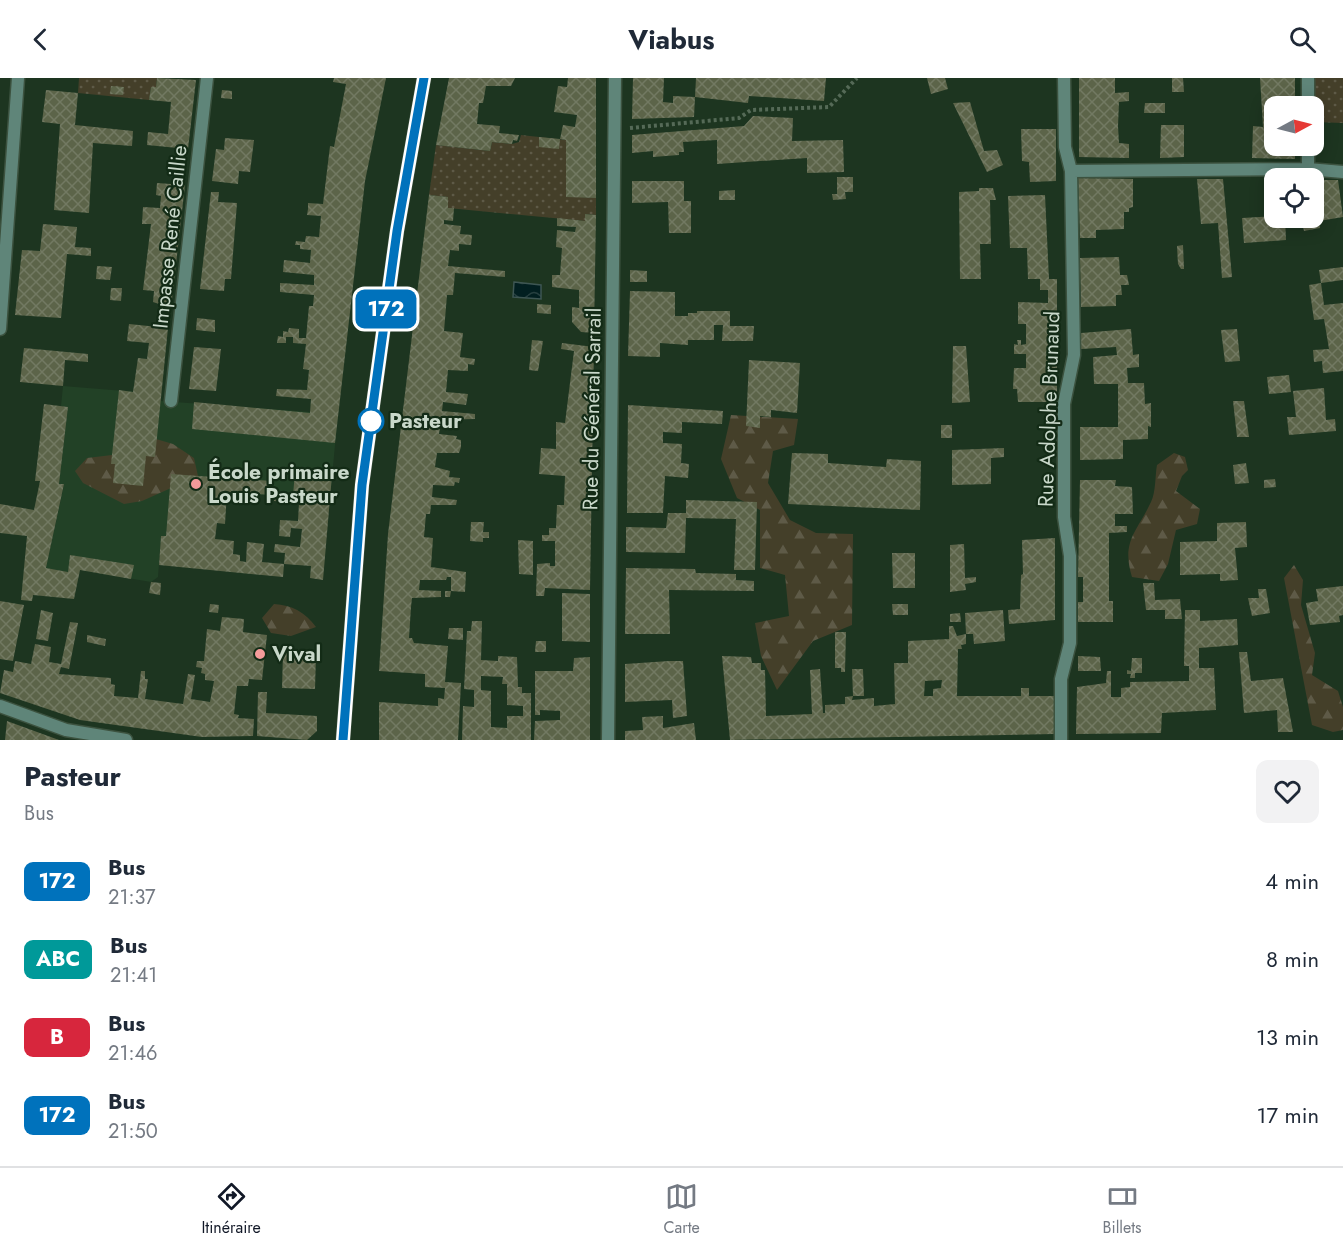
<!DOCTYPE html>
<html lang="fr">
<meta charset="utf-8">
<style>
:root{--surface:#fff;--page:#f2f2f3;--text:#1f2937;--muted:#747a83;--line:#e0e1e3;--accent:#111827}
body{margin:0;font-family:Jost,sans-serif;background:var(--page);color:var(--text);height:100vh;display:flex;flex-direction:column;font-size:22px;white-space:nowrap}
*{box-sizing:border-box;margin:0}
p{font-size:20px;color:var(--muted)}
.icon{flex:none;width:33px;height:33px;fill:none;stroke:currentColor;stroke-width:2;stroke-linecap:round;stroke-linejoin:round}
.map{position:relative;height:662px;overflow:hidden}
.sheet{display:flex;flex-direction:column;background:var(--surface);flex:1}
.sheet>*{flex:none}
.badge{padding:0 12px;border-radius:9px;font-size:21px;line-height:39px}
.needle{width:39px;rotate:83deg}
.buttons{position:absolute;left:1264px;top:18px;display:grid;gap:12px}
.buttons a{display:grid;place-items:center;width:60px;height:60px;border-radius:12px;background:var(--surface);box-shadow:0 3px 15px #0003;font-size:30px}
.map>.badge{position:absolute;translate:-50% -50%;box-shadow:0 0 0 3px #fff}
.round{display:grid;place-items:center;flex:none;width:63px;height:63px;border-radius:12px;background:var(--page)}
.summary{display:flex;align-items:center;justify-content:space-between;height:102px;padding:0 24px}
h1{font-size:28px;font-weight:700;line-height:45px}
ul{padding:0;list-style:none}
li{display:flex;align-items:center;gap:18px;height:78px;padding:0 24px}
li div{flex:1}
li b{display:block;font-size:22px}
li em{font-style:normal}
li .badge{min-width:66px;font-weight:700;text-align:center}
header{display:flex;justify-content:space-between;align-items:center;height:78px;padding:0 24px;background:var(--surface);font-size:27px;font-weight:700}
.menu{display:flex;justify-content:space-around;align-items:center;height:84px;border-top:2px solid var(--line);background:var(--surface);font-size:16px;color:var(--muted)}
.menu a{display:grid;justify-items:center;gap:3px}
.menu .active{color:var(--accent)}
.map>svg:first-child{display:block}
.built{fill:#224126}
.grass{fill:url(#grass-dots)}
.forest{fill:url(#forest-firs)}
.water{fill:url(#water-waves);stroke:#3e5653;stroke-width:1.5}
.building{fill:url(#building-cross-hatch);fill-rule:evenodd}
.lines{fill:none;stroke-linecap:round;stroke-linejoin:round}
.minor-casing{stroke:#3c523f;stroke-width:15}
.tertiary-casing{stroke:#3c523f;stroke-width:15}
.secondary-casing{stroke:#3c523f;stroke-width:15}
.path{stroke:#556a57;stroke-width:4;stroke-dasharray:3 3;stroke-linecap:butt}
.minor{stroke:#5f8579;stroke-width:12}
.tertiary{stroke:#5f8579;stroke-width:12}
.secondary{stroke:#78b6a2;stroke-width:12}
.line-casing{stroke:#fff;stroke-width:14}
.line{stroke:#0072bc;stroke-width:9}
.stop-dot{fill:#fff;stroke:#0072bc;stroke-width:3}
.poi-dot{fill:#f59b9a;stroke:#132b16;stroke-width:2}
.labels{text-anchor:middle;stroke-width:4.5;stroke-linejoin:round;paint-order:stroke}
.street-label{font-size:21px;fill:#c9d8ca;stroke:#132b16}
.stop-label{font-size:21px;font-weight:bold;fill:#c9d8ca;stroke:#132b16;text-anchor:start}
.poi-label{font-size:21px;font-weight:bold;fill:#c9d8ca;stroke:#132b16;text-anchor:start}
</style>
<header><svg class="icon" aria-label="back" viewBox="0 0 24 24"><path d="M15 5l-7 7 7 7"/></svg>Viabus<svg class="icon" aria-label="search" viewBox="0 0 24 24"><circle cx="10" cy="10" r="6"/><path d="M15 15l6 6"/></svg></header>
<div class="map">
<svg width="1343" height="662" viewBox="0 0 1343 662">
<defs>
<pattern id="grass-dots" width="8" height="8" patternUnits="userSpaceOnUse" patternTransform="scale(1.5)"><rect width="8" height="8" fill="#443f29"/><path d="M2 2h.1M6 6h.1" fill="none" stroke="#5e5a47" stroke-width="1.8" stroke-linecap="round"/></pattern>
<pattern id="forest-firs" width="22" height="20" patternUnits="userSpaceOnUse" patternTransform="scale(1.5)"><rect width="22" height="20" fill="#443f29"/><path d="M5 1l3.5 6h-7zM16 11l3.5 6h-7z" fill="#5e5a47"/></pattern>
<pattern id="water-waves" width="16" height="10" patternUnits="userSpaceOnUse" patternTransform="scale(1.5)"><rect width="16" height="10" fill="#021f20"/><path d="M0 5q4-4 8 0t8 0" fill="none" stroke="#263f3f"/></pattern>
<pattern id="building-cross-hatch" width="8" height="8" patternUnits="userSpaceOnUse" patternTransform="scale(1.5)"><rect width="8" height="8" fill="#5c6449"/><path d="M0 0l8 8M0 8l8-8" fill="none" stroke="#727962"/></pattern>
</defs>
<rect width="100%" height="100%" fill="#1d3520"/>
<path class="built" d="M63,308L161,316V323L310,334L339,323L330,422L171,410L166,458H161L158,499L151,504L69,490L68,494L46,490L64,407L59,406L68,329L61,328Z"/>
<path class="grass" d="M79,0H157L156,9H151L149,22L78,15Z
M1308,0H1343V45L1314,44V28H1308Z
M521,57L566,62V118L596,120V137L585,136V143L448,130V119L429,117L436,67L490,73L492,64L512,66L519,64Z"/>
<path class="forest" d="M731,337L798,341L794,367L773,373L768,405L790,442L816,455L853,456L852,547L813,563L777,612L761,578L755,545L789,538L785,497L760,490V432L737,420L721,381Z
M156,361L173,366L194,380L198,398L142,423L124,426L83,405L75,393L87,380L112,377Z
M1174,375L1185,379L1188,392L1182,398L1176,413L1200,431L1197,446L1176,452L1168,486L1159,503L1132,499C1121,463 1137,454 1151,424C1156,414 1155,398 1157,387Z
M1294,487L1303,502L1301,527L1315,575L1312,597L1338,613L1343,629V652L1333,654L1312,647L1284,500Z
M274,526C292,527 305,534 316,549L291,558L271,555L262,540Z"/>
<path class="water" d="M514,204L541,207V221L513,219Z"/>
<path class="building" d="M157,0L196,2L188,71L147,67L148,54L168,56L171,24L149,22L151,9H156Z
M334,0H386L365,103L335,365L192,351L194,324L310,335L311,321L276,318L277,311L307,312L309,292L303,291L306,266L293,265V259H286V265H277L278,258L283,259V253L288,254L289,250L299,251V260H306L309,228H313L314,217L280,214V205L314,207V197L283,194L284,182L310,185L311,172L300,171V167H295L296,163L305,164L306,158L319,159L321,138L307,137L308,131V125L323,126L330,68L334,69L346,6L333,4Z
M449,0H515L511,8H486L483,25H479L477,46L500,48L499,55L519,57L517,63L513,62L512,66L492,64L490,73L436,67Z
M568,0H596V120L566,119V62L560,61L563,47L575,49L577,37L554,34L558,8L567,9Z
M633,0H664L663,24L673,25V18L695,19L694,39L632,41Z
M696,0H826L824,23L749,18L748,25L695,19Z
M927,0H945L948,11L931,16Z
M1079,0H1115V15L1129,14V23L1119,24L1118,48L1119,65L1129,66V80L1079,79Z
M1172,0H1183L1184,14H1172Z
M1260,0H1295V28H1275V68H1295V81L1252,80L1253,48L1263,49Z
M111,8L124,9L123,17L110,16Z
M46,12L78,15L75,47L133,53L132,68L93,65L89,135L54,132L60,46L42,44Z
M222,12L232,13V21L221,20Z
M970,24L984,73L997,72L1003,87L987,94L953,25Z
M1145,25H1165V35H1144Z
M753,38L793,40L792,63L843,62L844,94L807,95V80L717,86V62L683,64L684,74H679V77L653,79V73L632,75V57L744,48Z
M1161,47H1184V79L1160,80Z
M1021,51H1056V103L1030,104L1029,84L1022,83Z
M539,59L560,61L559,71L539,69Z
M225,60L254,62L250,94L239,93L238,106L212,103L216,71L224,72Z
M837,99H853V114H845L846,121L833,122L832,116H837Z
M1078,100L1133,101V129L1129,130V134H1124V151L1096,152V160H1080Z
M1197,101H1223L1232,199L1222,200L1218,145L1201,146Z
M1314,102H1338L1343,139L1319,143L1320,150L1304,153L1301,140H1314Z
M632,103H684V123H691V155H669L668,124L632,125Z
M157,105L185,107L171,230L153,224L154,213L143,212L151,146H142L143,129L160,130L161,118L156,117Z
M979,110H993L996,122H990L991,166H980L981,201H960L959,114L979,113Z
M735,112V122H719V113Z
M211,114H219L218,124L237,125L231,201H225L224,213L200,211Z
M429,117L448,119V130H454L453,143L444,142V146L461,148L460,156L472,157L471,167L459,166V173L450,172L448,188L505,193V199L455,195L453,217H447L444,253L463,255L460,279L475,281L474,287L468,286V293L448,292L446,314L468,316L466,327L443,324L442,333L475,336V341L441,342L439,356L457,358L456,361L461,362V369L459,375H437L435,389L450,393L449,399L460,400L459,405L455,404L454,408L433,407L432,419L457,422L456,427H431L430,436H426L424,459L433,460L431,489L466,494L465,514L451,513L450,519H445V513H451V499H447L446,502H420L419,512L441,513V519L412,520L411,529L409,560H412L414,565L448,568L445,604L461,605L458,662H379V624L438,628V620L444,621L445,610L425,609V596L379,593L388,456Z
M1045,117L1049,201H1057V324H1018L1017,311H1013L1014,290H1026V276H1014V266L1018,267L1017,262H1021V267L1026,266V246H1018V224L1048,225V212H1040V201H1028L1027,170H1010L1008,118Z
M585,136L596,137L594,255L581,254L572,244V229L579,230V212L552,209V197H560L562,170L556,169L557,152L575,154L576,149L557,148V140L585,143Z
M1275,138L1285,140L1286,162L1244,165L1242,140Z
M43,146L77,149L75,169L91,170V178L67,176L61,240L15,237L22,172L40,173Z
M1183,167L1184,191H1181L1178,186L1177,168Z
M1119,179L1120,197H1127L1129,207H1121L1122,217H1116V228L1081,229L1080,180Z
M97,188L112,189L110,202L96,201Z
M1343,189V202L1321,205L1319,192Z
M630,192L647,193V204H630Z
M1321,205L1324,227L1343,225V293L1323,295L1322,283L1314,284L1313,272L1329,271L1324,241L1314,242L1309,207Z
M111,210H122L121,223L110,222Z
M630,213L675,214V238H688V235H697V233H730V248H754L753,263H722L723,247H714V262H688V267L660,265V279L628,278Z
M537,226L551,227V236L537,235Z
M197,240L215,242V254L196,252Z
M129,246L168,250L155,379L146,378L143,408L113,405L115,386H111L119,312L133,314L138,280L147,281L149,265L127,263Z
M1131,251L1133,277L1139,276V289L1127,290L1128,305H1144L1145,326L1151,325V349L1148,348V361L1123,362V381L1080,382V349H1118V306H1094L1093,279L1117,277L1116,269L1081,271V255Z
M1237,251L1240,283L1225,284L1221,252Z
M532,262L543,263L538,293L529,292Z
M562,265L594,269L590,512L545,510L544,518H536L537,486L550,485V488H555V463H542V457H549V450H556L557,427H564L565,398L539,396L541,370L556,371V344L565,345L574,273L561,271Z
M953,268H966L970,324L952,325Z
M194,269L221,271L216,313L189,311Z
M24,270L88,276V284L65,282L63,308L20,304Z
M749,282L800,285L797,335L771,332V339L760,338V350L746,348Z
M1289,297L1291,314L1269,316L1267,299Z
M1324,310L1326,342L1335,341L1336,353L1289,357L1287,339H1296L1293,313Z
M1233,323H1244L1249,359H1237Z
M44,326L68,329L59,406H64L46,490L68,494L70,477L134,487L131,501L80,492L74,521L33,517L32,523L21,522L27,458L0,455V426L34,432L40,403H35Z
M628,327L723,333L722,346L682,344V355L663,354V365L682,366L681,385L689,386L688,400L665,398L663,435H627Z
M941,347H952V360H941Z
M1004,370V379L991,380V406L952,407V372Z
M792,375L828,376V385L886,389L887,381L921,383L920,432L788,426Z
M1246,385L1249,405L1235,406L1233,387Z
M295,393L332,397L323,502L310,500L311,488L284,486L283,499L159,487L161,458H166L171,396L272,403V417L227,414L225,446L217,445L215,461L234,463L233,476L240,477V483L246,484L247,464L264,466L262,484L284,486L285,475L274,474L275,466L300,469L302,451L291,450L290,459L279,458L280,442L298,443L299,425L274,423V417L293,418Z
M1275,401L1276,409L1264,410V402Z
M1080,402H1116L1115,408L1132,409L1133,436H1115V448H1127V454L1109,455V523H1113V544H1078V524H1083V499H1078Z
M686,422L757,424L755,492H734L736,441L686,440L685,475L626,474V449L666,450L668,435H686Z
M471,444H484L483,454H489V460H483V464L470,463Z
M1246,444L1247,469L1235,470L1238,502L1220,503V496L1180,497V464L1217,463V445Z
M1055,460V542L1009,546L1008,532L1020,531L1021,497L1023,496L1022,462Z
M518,462L533,463V497L519,496Z
M964,466L965,500L976,499V504L965,506L966,512L950,514V467Z
M892,475H915V510H893Z
M626,490L695,491L696,495L736,496V502L754,503V513L669,512L670,556H625Z
M151,504L161,505L160,517L149,515Z
M1143,505H1154L1155,522L1180,521L1182,541H1165V532H1146Z
M1343,508V537L1339,538L1340,544L1310,547L1306,525L1318,523L1316,511Z
M1258,511H1266L1270,535L1252,538L1248,520H1259Z
M562,515L590,516V564L562,563Z
M0,523L24,527L13,583L0,581Z
M210,526L219,527L218,535L209,534Z
M892,526H908V537H893Z
M41,532L53,535L48,563L36,561Z
M1003,532L1005,563L974,566L973,556H966V566L961,567L962,571H958L957,618H1021V610H1029V618H1054V656L730,662L722,578L751,579L752,585H761V592H765L766,638L812,636L810,592L820,591L823,635H825V627L845,626V619L853,618L852,591H863L864,618H853L852,622L874,620V628L895,626L894,585H908V563L949,561V548H953L957,558L966,556L965,535ZM942,602L941,610L933,611V618H924L925,603Z
M1185,532H1200V543L1237,541L1238,567L1199,570V590H1214L1216,632L1162,635L1161,655L1076,656L1077,609L1106,605L1107,593H1111V619H1121V610L1130,609V604L1189,603V588H1184Z
M960,535L961,544H950V536Z
M222,539L244,541L243,554L267,557L262,602L249,601L248,608H237L234,636L239,637L238,640L254,641L253,658L202,659L80,642L0,615L4,592L13,594L15,583L31,586L35,566L51,569L49,584L61,586L70,544L78,545L69,591L61,589L59,596L111,600V606L115,607L114,618L138,620L141,593H145V601H148L145,621L183,626L188,596L195,597L191,621L210,624L214,603L205,602V596L201,595L202,590L196,589L197,583H204L207,551L220,553Z
M472,543H482L481,582L498,583V578L517,579L518,609H522V615H531V662H462L463,628L474,629V612L464,611L467,553H471ZM481,598L503,599L502,606H507V627L523,628V638H507V650L491,649V613L481,612Z
M449,550H463V562L448,561Z
M835,554H846L845,594H841V590H835Z
M87,557L106,561L105,568L87,564Z
M536,563H546V574H535Z
M1239,574H1247L1251,603L1283,600L1293,654H1278L1277,632L1244,635Z
M283,575L316,577L315,611L282,610Z
M1078,578L1100,579L1101,593H1078Z
M590,579V662H534L535,643L560,642V633L540,632V637H535V593H573L574,580Z
M1132,580H1142V595H1135V600H1130L1131,596H1127V592L1131,593Z
M669,583H683L687,638L673,640L672,622L625,624V586Z
M258,614H267L266,635L317,638V653L307,662L257,658Z
M663,638V650L694,645L696,662H625V653L643,652L642,639Z
M7,643L59,662H5Z"/>
<g class="lines">
<defs>
<path id="minor" d="M1308,28V0
M1308,68V91
M1071,93L1308,91L1343,94
M0,251L18,0
M171,323L207,0
M608,662L615,0
M1061,662V601L1070,565V478L1064,439V326L1074,277L1071,93L1065,69L1064,0"/>
<path id="tertiary" d="M0,628L66,652L126,662"/>
<path id="secondary" d="M343,662L362,407L397,153L424,0"/>
</defs>
<use href="#minor" class="minor-casing"/>
<use href="#tertiary" class="tertiary-casing"/>
<use href="#secondary" class="secondary-casing"/>
<path class="path" d="M630,50L739,40L751,32L829,29L857,0"/>
<use href="#minor" class="minor"/>
<use href="#tertiary" class="tertiary"/>
<use href="#secondary" class="secondary"/>
</g>
<g class="lines">
<defs>
<path id="line" d="M343,662L362,407L397,153L424,0"/>
</defs>
<use href="#line" class="line-casing"/>
<use href="#line" class="line"/>
</g>
<circle class="stop-dot" cx="371" cy="343" r="12"/>
<g class="poi-dot">
<circle cx="196" cy="406" r="6"/>
<circle cx="260" cy="576" r="6"/>
</g>
<g class="labels">
<g class="street-label">
<text transform="translate(170 159) rotate(-84)" y="7">Impasse René Caillie</text>
<text transform="translate(592 331) rotate(-89)" y="7">Rue du Général Sarrail</text>
<text transform="translate(1049 331) rotate(-88)" y="7">Rue Adolphe Brunaud</text>
</g>
<g class="stop-label">
<text x="389" y="350">Pasteur</text>
</g>
<g class="poi-label">
<text x="208" y="401">École primaire<tspan x="208" dy="24">Louis Pasteur</tspan></text>
<text x="272" y="583">Vival</text>
</g>
</g>
</svg>
<div class="buttons">
<a><svg class="needle" viewBox="-14 -14 28 28"><path d="M0-13l5 13h-10z" fill="#e53935"/><path d="M0 13l5-13h-10z" fill="#747a83"/></svg></a>
<a><svg class="icon" aria-label="locate" viewBox="0 0 24 24"><circle cx="12" cy="12" r="6"/><path d="M12 2v4M12 18v4M2 12h4M18 12h4"/></svg></a>
</div>
<b class="badge" style="left:386px;top:231px;background:#0072bc;color:#fff">172</b>
</div>
<section class="sheet">
<div class="summary"><div><h1>Pasteur</h1><p>Bus</p></div><a class="round"><svg class="icon" aria-label="heart" viewBox="0 0 24 24"><path d="M12 20l-8-8c-3-5 5-10 8-4 3-6 11-1 8 4z"/></svg></a></div>
<ul>
<li><span class="badge" style="background:#0072bc;color:#fff">172</span><div><b>Bus</b><p>21:37</p></div><em>4 min</em></li>
<li><span class="badge" style="background:#099;color:#fff">ABC</span><div><b>Bus</b><p>21:41</p></div><em>8 min</em></li>
<li><span class="badge" style="background:#d7263d;color:#fff">B</span><div><b>Bus</b><p>21:46</p></div><em>13 min</em></li>
<li><span class="badge" style="background:#0072bc;color:#fff">172</span><div><b>Bus</b><p>21:50</p></div><em>17 min</em></li>
</ul>
</section>
<nav class="menu">
<a class="active"><svg class="icon" aria-label="directions" viewBox="0 0 24 24"><path d="M12 3l9 9-9 9-9-9zM9 14v-3h6M13 9l2 2-2 2"/></svg>Itinéraire</a>
<a><svg class="icon" aria-label="map" viewBox="0 0 24 24"><path d="M3 6l6-2 6 2 6-2v14l-6 2-6-2-6 2zM9 4v14M15 6v14"/></svg>Carte</a>
<a><svg class="icon" aria-label="tickets" viewBox="0 0 24 24"><path d="M3 7h18v10H3zM15 7v10"/></svg>Billets</a>
</nav>
